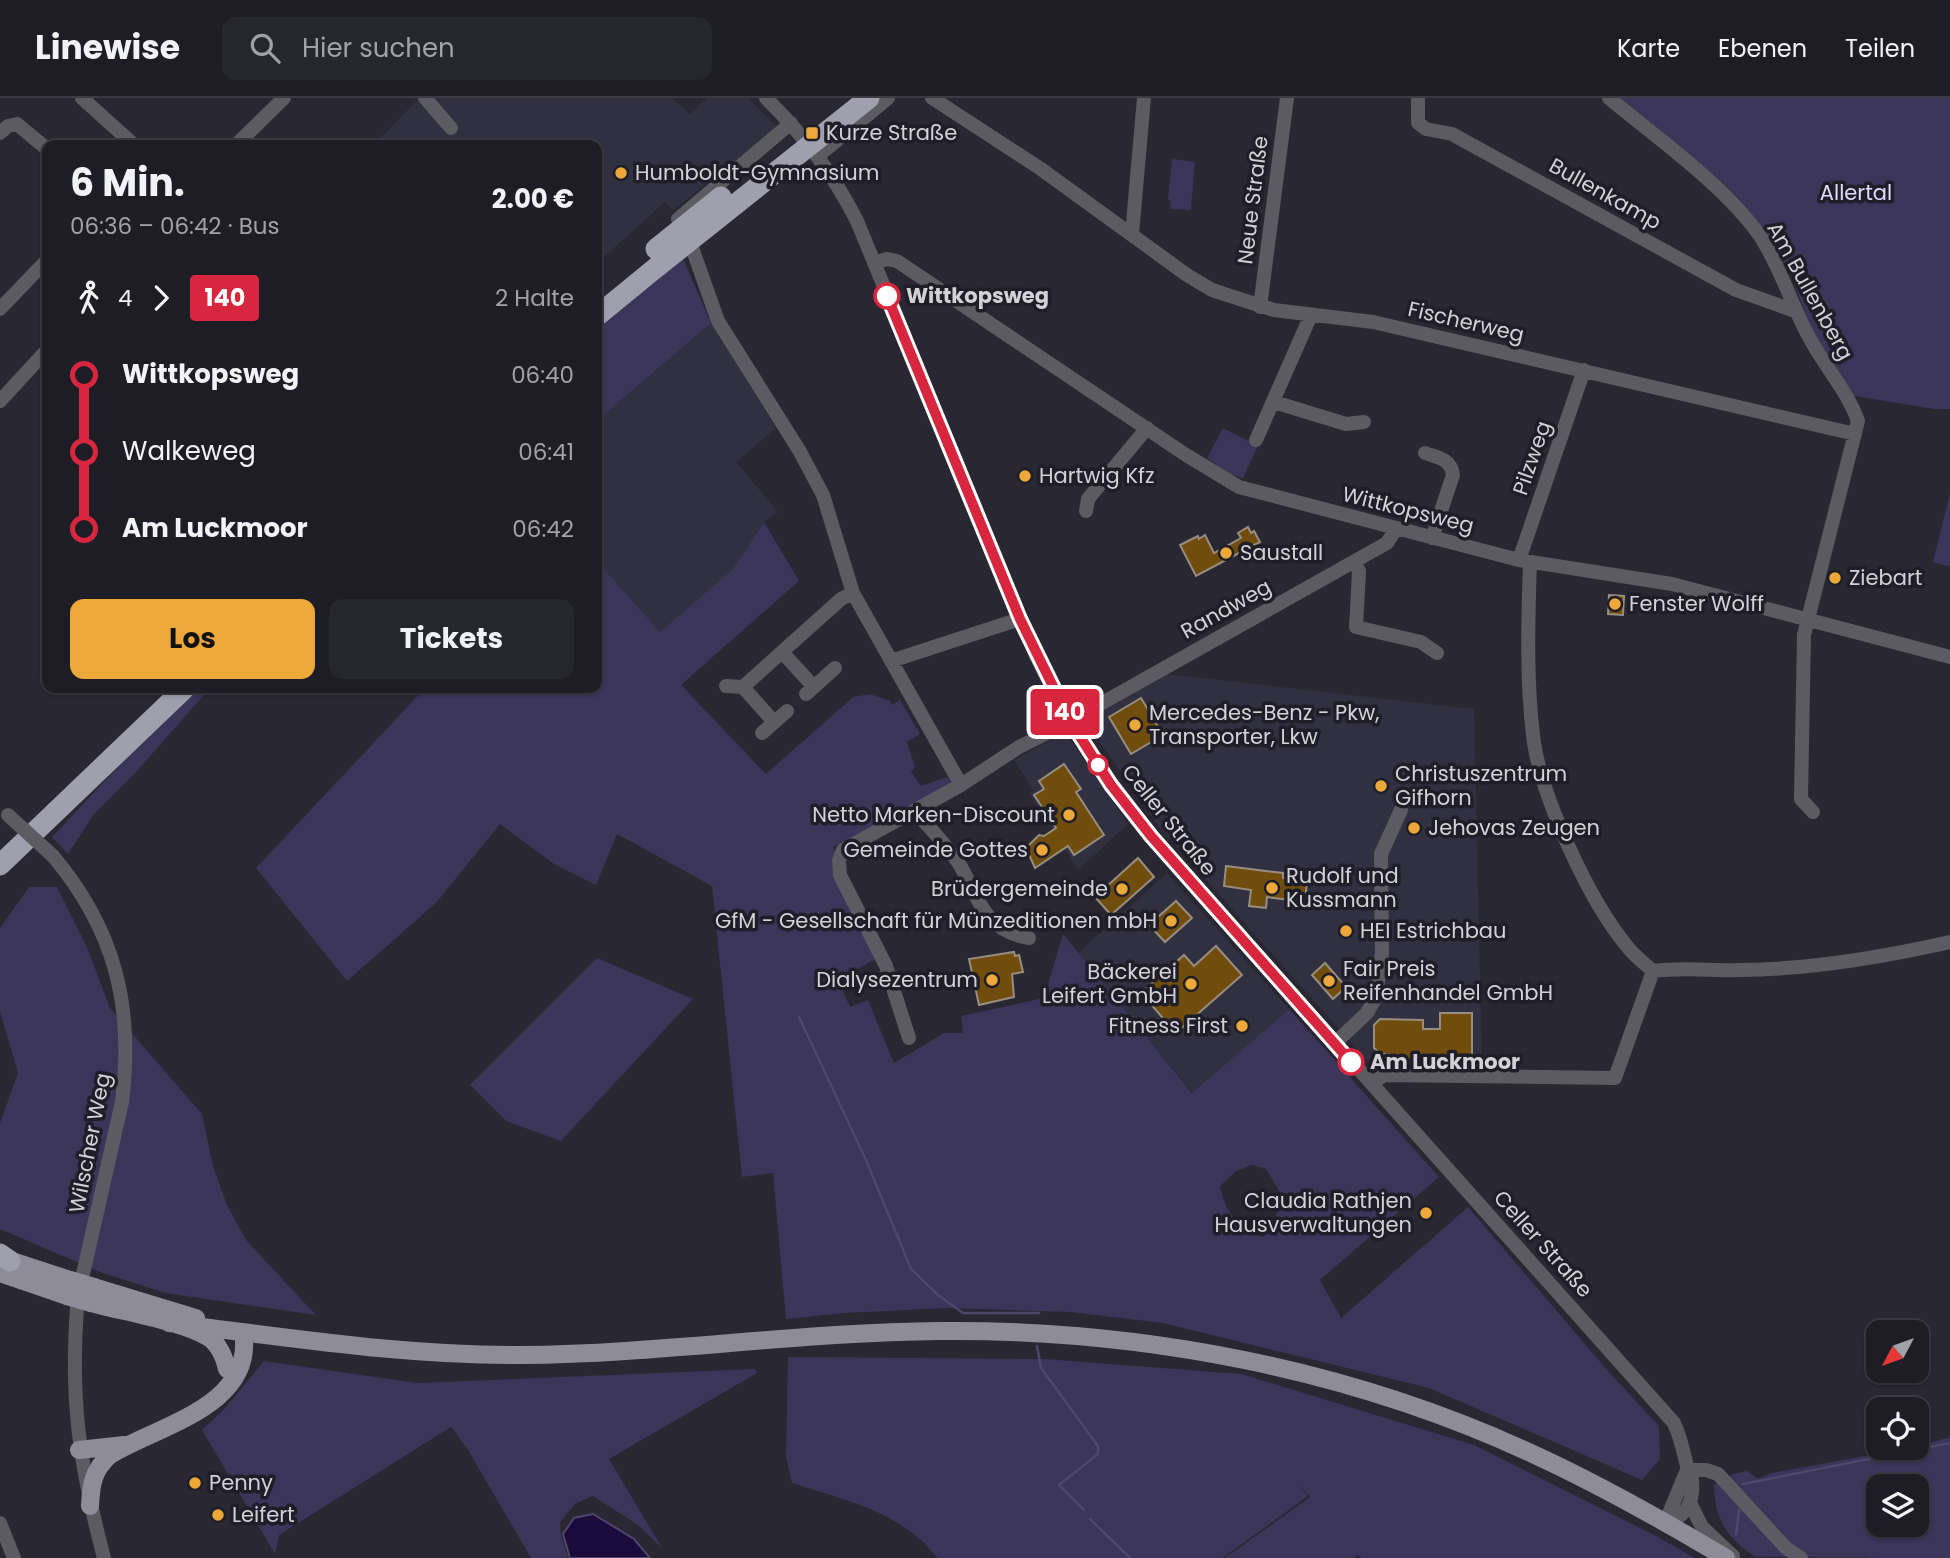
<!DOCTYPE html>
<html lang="de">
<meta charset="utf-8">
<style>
:root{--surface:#1e1d26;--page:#26262e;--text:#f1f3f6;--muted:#a1a2a7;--line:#3c3b43;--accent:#eca93a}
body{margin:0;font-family:Poppins,sans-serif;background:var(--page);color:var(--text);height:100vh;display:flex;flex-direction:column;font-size:26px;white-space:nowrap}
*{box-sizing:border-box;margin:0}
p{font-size:23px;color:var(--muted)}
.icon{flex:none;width:38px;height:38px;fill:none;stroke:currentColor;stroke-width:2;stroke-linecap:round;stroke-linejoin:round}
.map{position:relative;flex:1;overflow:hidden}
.drawer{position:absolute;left:42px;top:42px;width:560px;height:553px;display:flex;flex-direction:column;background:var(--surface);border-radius:14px;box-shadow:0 2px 5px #0004,0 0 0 2px var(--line)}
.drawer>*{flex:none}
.badge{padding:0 14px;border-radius:5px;font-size:24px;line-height:46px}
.needle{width:46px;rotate:229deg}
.controls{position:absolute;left:1866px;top:1222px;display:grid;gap:14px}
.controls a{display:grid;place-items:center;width:63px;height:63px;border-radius:14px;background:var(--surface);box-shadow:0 2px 5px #0004,0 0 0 2px var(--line);font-size:35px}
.map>.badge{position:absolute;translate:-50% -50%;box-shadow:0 0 0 4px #fff}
.legs{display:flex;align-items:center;gap:10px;height:77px;padding:0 28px;font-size:23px}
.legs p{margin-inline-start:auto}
.headline{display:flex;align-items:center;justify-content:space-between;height:119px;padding:0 28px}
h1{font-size:38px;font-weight:700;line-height:52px}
.button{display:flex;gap:14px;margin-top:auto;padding:14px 28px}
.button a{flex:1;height:80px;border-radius:14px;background:var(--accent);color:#111;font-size:28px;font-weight:700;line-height:80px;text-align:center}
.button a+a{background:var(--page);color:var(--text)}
ul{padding:0 28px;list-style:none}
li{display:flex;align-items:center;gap:24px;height:77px;font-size:26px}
li i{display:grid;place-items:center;width:10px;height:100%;margin:0 9px;background:currentColor}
li i::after{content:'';width:18px;height:18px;margin:-9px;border:5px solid;border-radius:50%;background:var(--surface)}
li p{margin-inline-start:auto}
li:first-child i{background:linear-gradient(#0000 50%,currentColor 0)}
li:last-child i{background:linear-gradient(currentColor 50%,#0000 0)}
header{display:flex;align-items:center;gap:42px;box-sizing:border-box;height:98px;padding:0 35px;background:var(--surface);border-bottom:2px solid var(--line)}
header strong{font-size:33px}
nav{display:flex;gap:38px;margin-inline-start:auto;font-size:24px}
.search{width:490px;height:63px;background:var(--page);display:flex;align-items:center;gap:18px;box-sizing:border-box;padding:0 24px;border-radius:14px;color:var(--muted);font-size:26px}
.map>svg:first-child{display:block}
.built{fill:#313041}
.green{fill:#3a3559;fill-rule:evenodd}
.water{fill:#190b3c;stroke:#50466b;stroke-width:2}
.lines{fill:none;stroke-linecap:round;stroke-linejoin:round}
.stream{stroke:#50466b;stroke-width:2.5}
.building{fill:#704d0d;stroke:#978e81;stroke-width:2}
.minor{stroke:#5b5b61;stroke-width:14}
.major{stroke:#8d8c98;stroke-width:18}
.highway{stroke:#a09fae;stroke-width:21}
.minor-bridge{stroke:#5b5b61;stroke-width:14}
.major-bridge{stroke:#8d8c98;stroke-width:18}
.highway-bridge{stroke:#a09fae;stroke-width:21}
.line-1-casing{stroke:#fff;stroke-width:16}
.line-1{stroke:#d7263d;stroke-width:10}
.poi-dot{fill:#eca93a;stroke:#1f1e28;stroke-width:2.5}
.stop-1-dot{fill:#fff;stroke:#d7263d;stroke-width:3.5}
.labels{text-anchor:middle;stroke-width:7;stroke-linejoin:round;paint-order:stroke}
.poi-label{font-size:21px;fill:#d1d1d8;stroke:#1f1e28;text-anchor:start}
.park-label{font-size:21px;fill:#dedbfe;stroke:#1f1e28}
.street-label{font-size:21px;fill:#d1d1d8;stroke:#1f1e28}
.stop-label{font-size:21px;font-weight:bold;fill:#d1d1d8;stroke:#1f1e28;text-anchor:start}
</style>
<header>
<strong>Linewise</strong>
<div class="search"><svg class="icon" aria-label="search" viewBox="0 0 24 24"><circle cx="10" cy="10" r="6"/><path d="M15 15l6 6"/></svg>Hier suchen</div>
<nav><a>Karte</a><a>Ebenen</a><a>Teilen</a></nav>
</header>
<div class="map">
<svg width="1950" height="1460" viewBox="0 0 1950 1460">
<rect width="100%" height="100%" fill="#282732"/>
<path class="built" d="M419,0H672L690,16L707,0H748L778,30L673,112L665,104L597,165V47H374Z
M711,225L776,330L736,364L778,414L764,424L734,471L660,535L597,463V323Z
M1167,576L1474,611L1482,968L1374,970L1159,729L1085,623Z
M1065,634L1128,726L1078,772L1029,695L1033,692L1014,662Z
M1167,775L1289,911L1193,995L1078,855Z"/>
<path class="green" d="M1615,0H1950V311H1934L1849,297L1811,230L1789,173L1754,121Z
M1172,61L1195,64L1191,112L1170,111L1171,103L1168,102Z
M681,156L711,225L597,323V229Z
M1223,330L1258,348L1243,380L1229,376L1207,360Z
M1950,395V469L1933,464Z
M764,424L799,483L681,587L766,676L853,599L870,596L890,603L892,607L900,602L920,636L907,644L915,669L911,674L921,688L947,679L952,686L833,749L879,859L838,882L850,909L868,902L894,965L944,935H963L961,918L1044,900L1063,836L1192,995L1289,911L1439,1079L1320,1182L1341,1220L1468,1109L1608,1273L1659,1328L1660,1361L1642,1382L1429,1290L1163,1225L1070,1214L947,1210L845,1215L786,1221L773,1075L742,1079L712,788L617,736L596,787L554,766L500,726L436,805L347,883L256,770L425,590H597V463L660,534L733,471ZM1252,1067L1266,1071L1283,1100L1276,1117L1279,1128L1262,1139C1237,1130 1225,1113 1220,1088L1236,1073Z
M192,590H210L137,673L94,716L68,756L52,739L117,670L134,647Z
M29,789H57L87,849L110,910L202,1016L213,1068L227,1107L246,1142L316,1217L165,1195L100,1174L0,1131V1025L18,975L0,914V830Z
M597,860L693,901L561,1043L506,1023L470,987Z
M788,1259L1044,1261L1241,1276L1474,1347L1658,1439L1695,1460H1361L1358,1457L1355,1460H1225L1310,1399L1297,1384L1308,1398L1223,1460H937C903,1414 844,1402 792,1385L786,1358Z
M264,1263L417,1285L755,1271L757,1275L609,1361L662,1450L638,1427L593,1398L575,1406L560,1424L561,1437L568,1460H531L468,1352L451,1329L279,1437L275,1456L202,1332L226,1309Z
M1950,1339V1460C1924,1460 1766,1460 1755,1458C1727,1442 1714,1419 1714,1387L1733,1376L1747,1373L1758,1381L1771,1375L1916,1349ZM1878,1388H1916V1426H1878Z"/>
<path class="water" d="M593,1416L634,1441L650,1460H570L563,1436L574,1420Z"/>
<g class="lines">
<path class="stream" d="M799,919L866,1062L911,1171L938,1197L963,1215H1039
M1037,1248L1041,1270L1098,1348V1356L1059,1387L1084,1412
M1743,1386L1950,1345
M1090,1421L1130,1460
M1736,1437L1739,1412"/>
</g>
<path class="building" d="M1248,429L1251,435L1254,433L1260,444L1196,478L1180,447L1198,438L1199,441L1205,437L1214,455L1241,440L1238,435Z
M1609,497L1624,498L1623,517L1608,516Z
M1141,600L1163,637L1131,656L1109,619Z
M1064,666L1081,691L1076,694L1104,737L1074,757L1068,748L1035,770L1026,750L1039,737L1044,738L1056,730L1034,697L1044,691L1039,683Z
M1138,760L1154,779L1111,817L1095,799Z
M1226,768L1283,775V780L1307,783L1305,804L1267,799L1266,810L1249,808L1251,792L1224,788Z
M1176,803L1192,820L1165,844L1149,827Z
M1216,848L1242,877L1176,935L1141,895L1184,857L1194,868Z
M1014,854L1015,858L1019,857L1023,874L1012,876L1014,899L979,907L969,861Z
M1325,865L1346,889L1333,901L1312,877Z
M1440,915H1472V965H1391L1390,956H1381L1374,950V927L1380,921L1423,922V931H1440Z"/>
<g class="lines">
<path class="minor" d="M82,0L134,47
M425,0L451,30
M766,0C805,39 832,74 857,123L1036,558L1059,603L1096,664L1151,738L1674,1325C1681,1340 1683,1353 1687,1368C1688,1374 1692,1378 1692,1383C1694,1405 1685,1420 1665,1425
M932,0L1041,71L1187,177L1212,192L1274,212L1373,224L1855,336
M1418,0V25L1426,31L1452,36L1736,192L1795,213
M1609,0C1657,40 1724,87 1760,138C1781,170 1791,206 1809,239C1824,268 1847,292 1858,323L1804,537L1801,701L1813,714
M791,25L678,121L685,130L718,223L799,352L823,397L853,495L961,687
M0,35L8,28L17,26L47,51
M236,47L284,0
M819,57L888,0
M1132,136L1144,0
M874,165L887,161L897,163L1186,357L1239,389L1519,462L1672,486L1950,559
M1260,209L1287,0
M0,211L47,162
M0,303L47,252
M1274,304L1346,326L1364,324
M1256,342L1311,217
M1425,355C1439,360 1451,361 1453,377L1432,440
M1086,413L1088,401L1147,330
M1519,462L1584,272
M1354,464L1359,473L1356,529L1421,544L1437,555
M1530,464C1528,523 1526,586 1534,645C1543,702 1589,802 1626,847C1633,857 1644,865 1653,873C1683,869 1713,873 1743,872C1813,871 1883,859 1950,844
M782,554L814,589
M891,563L1020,521
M726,588L743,589L774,624
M743,589L841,501L853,495
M806,596L835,570
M762,635L787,613
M915,713C930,731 949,749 961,769C980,803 985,833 1029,840
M53,758C115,832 134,908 122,1004L83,1176
M909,940L886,868L840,777L839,762L843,752L961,687L1019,649L1063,627L1387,445L1396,431
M1335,945L1367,915L1376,899L1382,855L1381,756L1401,712
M1371,985L1385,977L1615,980L1653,873
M77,1209C70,1303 80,1369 104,1460
M1687,1372H1706L1718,1376L1786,1450L1801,1460
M1690,1405L1702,1429L1733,1458
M0,1425L14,1460
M1665,1425L1687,1372"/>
<path class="major" d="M0,1159L70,1182
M0,1175L67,1198
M94,1189L196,1220
M91,1205C120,1213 184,1224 208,1239C219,1246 224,1258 227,1271
M169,1225C287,1239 403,1258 522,1257C661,1256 800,1234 940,1233C1142,1231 1351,1271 1535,1357C1600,1387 1664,1423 1726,1460
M79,1352L124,1347
M90,1408C91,1386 93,1372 110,1357C157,1328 256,1308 243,1234"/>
<path class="highway" d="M597,218L658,168
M0,767L185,590
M0,1156L10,1163"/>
<path class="minor-bridge" d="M8,717L53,758"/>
<path class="major-bridge" d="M70,1182L94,1189
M67,1198L91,1205"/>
<path class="highway-bridge" d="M656,151L721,99
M658,168L869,0"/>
</g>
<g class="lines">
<defs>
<path id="line-1" d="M887,198L1020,521L1070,623L1111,687L1151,738L1351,964"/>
</defs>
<use href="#line-1" class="line-1-casing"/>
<use href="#line-1" class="line-1"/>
</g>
<g class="poi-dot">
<rect x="805" y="28" width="14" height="14" rx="3.5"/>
<circle cx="621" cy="75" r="7"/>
<circle cx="1025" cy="378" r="7"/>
<circle cx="1226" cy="455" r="7"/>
<circle cx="1835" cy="480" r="7"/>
<circle cx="1615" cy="506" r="7"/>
<circle cx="1135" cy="627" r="7"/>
<circle cx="1381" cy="688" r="7"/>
<circle cx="1069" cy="717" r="7"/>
<circle cx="1414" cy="730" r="7"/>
<circle cx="1042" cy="752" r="7"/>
<circle cx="1272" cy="790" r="7"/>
<circle cx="1122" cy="791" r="7"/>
<circle cx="1171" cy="823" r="7"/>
<circle cx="1346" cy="833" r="7"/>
<circle cx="992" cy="882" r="7"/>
<circle cx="1329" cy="883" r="7"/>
<circle cx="1191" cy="886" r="7"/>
<circle cx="1242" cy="928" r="7"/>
<circle cx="1426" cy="1115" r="7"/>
<circle cx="195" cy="1385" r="7"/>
<circle cx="218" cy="1417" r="7"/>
</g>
<g class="stop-1-dot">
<circle cx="887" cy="198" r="12"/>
<circle cx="1098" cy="667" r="9"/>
<circle cx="1351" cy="964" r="12"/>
</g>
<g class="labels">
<g class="poi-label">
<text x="826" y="42">Kurze Straße</text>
<text x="635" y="82">Humboldt-Gymnasium</text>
<text x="1039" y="385">Hartwig Kfz</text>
<text x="1240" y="462">Saustall</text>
<text x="1849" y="487">Ziebart</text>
<text x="1629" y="513">Fenster Wolff</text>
<text x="1149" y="622">Mercedes-Benz - Pkw,<tspan x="1149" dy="24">Transporter, Lkw</tspan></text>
<text x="1395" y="683">Christuszentrum<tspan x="1395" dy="24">Gifhorn</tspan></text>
<text x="1055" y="724" text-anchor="end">Netto Marken-Discount</text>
<text x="1428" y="737">Jehovas Zeugen</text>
<text x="1028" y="759" text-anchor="end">Gemeinde Gottes</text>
<text x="1286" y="785">Rudolf und<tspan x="1286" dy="24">Kussmann</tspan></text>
<text x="1108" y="798" text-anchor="end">Brüdergemeinde</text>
<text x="1157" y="830" text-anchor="end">GfM - Gesellschaft für Münzeditionen mbH</text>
<text x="1360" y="840">HEI Estrichbau</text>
<text x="1343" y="878">Fair Preis<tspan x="1343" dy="24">Reifenhandel GmbH</tspan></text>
<text x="1177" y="881" text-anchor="end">Bäckerei<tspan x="1177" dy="24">Leifert GmbH</tspan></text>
<text x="978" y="889" text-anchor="end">Dialysezentrum</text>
<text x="1228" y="935" text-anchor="end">Fitness First</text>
<text x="1412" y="1110" text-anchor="end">Claudia Rathjen<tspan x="1412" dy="24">Hausverwaltungen</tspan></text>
<text x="209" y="1392">Penny</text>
<text x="232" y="1424">Leifert</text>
</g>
<g class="park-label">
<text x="1856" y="102">Allertal</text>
</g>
<g class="street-label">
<text transform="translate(1605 96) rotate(29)" y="7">Bullenkamp</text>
<text transform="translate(1253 102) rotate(-83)" y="7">Neue Straße</text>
<text transform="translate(1810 193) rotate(61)" y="7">Am Bullenberg</text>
<text transform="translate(1466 224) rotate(13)" y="7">Fischerweg</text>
<text transform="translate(1532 360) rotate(-71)" y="7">Pilzweg</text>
<text transform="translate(1408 412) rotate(14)" y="7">Wittkopsweg</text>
<text transform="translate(1226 511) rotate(-29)" y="7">Randweg</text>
<text transform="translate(1169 722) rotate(51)" y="7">Celler Straße</text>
<text transform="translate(90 1045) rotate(-79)" y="7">Wilscher Weg</text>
<text transform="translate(1543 1146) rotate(48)" y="7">Celler Straße</text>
</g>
<g class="stop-label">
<text x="906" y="205">Wittkopsweg</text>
<text x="1370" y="971">Am Luckmoor</text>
</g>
</g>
</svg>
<div class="controls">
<a><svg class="needle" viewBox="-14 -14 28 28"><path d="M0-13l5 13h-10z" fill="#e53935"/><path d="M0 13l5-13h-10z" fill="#a1a2a7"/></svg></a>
<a><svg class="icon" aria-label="locate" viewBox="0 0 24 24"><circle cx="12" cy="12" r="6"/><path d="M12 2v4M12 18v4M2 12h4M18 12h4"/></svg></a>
<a><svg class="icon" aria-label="layers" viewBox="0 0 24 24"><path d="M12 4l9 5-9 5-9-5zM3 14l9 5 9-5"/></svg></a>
</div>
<b class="badge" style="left:1065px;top:614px;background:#d7263d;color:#fff">140</b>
<section class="drawer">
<div class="headline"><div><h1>6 Min.</h1><p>06:36 – 06:42 · Bus</p></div><b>2.00 €</b></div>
<div class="legs"><svg class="icon" aria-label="walk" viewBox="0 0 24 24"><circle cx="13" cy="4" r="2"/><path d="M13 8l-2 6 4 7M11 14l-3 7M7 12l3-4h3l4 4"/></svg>4<svg class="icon" aria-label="forward" viewBox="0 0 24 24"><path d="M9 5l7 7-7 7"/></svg><b class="badge" style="background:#d7263d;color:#fff">140</b><p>2 Halte</p></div>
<ul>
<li><i style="color:#d7263d"></i><b>Wittkopsweg</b><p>06:40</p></li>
<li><i style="color:#d7263d"></i><span>Walkeweg</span><p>06:41</p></li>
<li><i style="color:#d7263d"></i><b>Am Luckmoor</b><p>06:42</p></li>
</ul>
<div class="button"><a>Los</a><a>Tickets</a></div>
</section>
</div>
